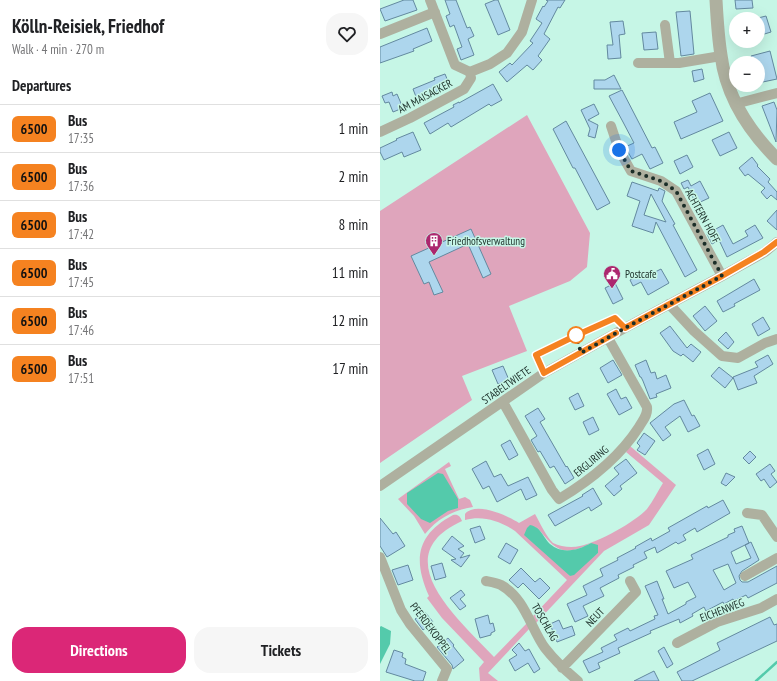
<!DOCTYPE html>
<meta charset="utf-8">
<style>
:root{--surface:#fff;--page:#f6f6f6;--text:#202124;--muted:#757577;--line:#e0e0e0;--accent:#db2777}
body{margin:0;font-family:"PT Sans Narrow",sans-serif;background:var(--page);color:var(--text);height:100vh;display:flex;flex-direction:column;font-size:15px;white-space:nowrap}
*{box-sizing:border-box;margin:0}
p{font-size:13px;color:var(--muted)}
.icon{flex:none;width:22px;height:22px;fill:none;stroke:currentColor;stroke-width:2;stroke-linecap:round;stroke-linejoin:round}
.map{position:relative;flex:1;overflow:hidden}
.details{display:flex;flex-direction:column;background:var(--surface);width:380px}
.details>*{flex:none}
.badge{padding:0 8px;border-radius:6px;font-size:14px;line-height:26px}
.fabs{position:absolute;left:349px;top:12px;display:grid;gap:8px}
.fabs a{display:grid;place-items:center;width:36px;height:36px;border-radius:50%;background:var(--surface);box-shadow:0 4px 16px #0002;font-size:20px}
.you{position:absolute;width:20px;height:20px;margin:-10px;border:3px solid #fff;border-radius:50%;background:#1a73e8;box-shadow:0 0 0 6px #1a73e833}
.map>.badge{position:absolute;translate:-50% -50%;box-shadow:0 0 0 2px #fff}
h2{padding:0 12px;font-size:15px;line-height:36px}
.round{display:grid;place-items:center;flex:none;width:42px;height:42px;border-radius:16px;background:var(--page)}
.overview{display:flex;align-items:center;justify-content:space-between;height:68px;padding:0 12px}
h1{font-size:19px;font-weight:700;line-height:30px}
.primary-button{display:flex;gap:8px;margin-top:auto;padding:8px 12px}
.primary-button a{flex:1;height:46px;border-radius:16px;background:var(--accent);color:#fff;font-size:16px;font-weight:700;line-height:46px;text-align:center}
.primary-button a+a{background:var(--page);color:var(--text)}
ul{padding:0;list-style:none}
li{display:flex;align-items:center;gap:12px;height:48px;padding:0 12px;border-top:1px solid var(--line)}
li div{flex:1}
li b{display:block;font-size:15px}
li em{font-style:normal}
li .badge{min-width:44px;font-weight:700;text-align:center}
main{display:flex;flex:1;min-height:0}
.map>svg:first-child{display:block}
.green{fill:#dfa5bc;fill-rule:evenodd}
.water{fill:#54caab}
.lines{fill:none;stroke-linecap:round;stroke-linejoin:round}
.stream{stroke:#54caab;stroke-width:2.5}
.building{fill:#add6ed;stroke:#63899f;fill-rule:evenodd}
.minor{stroke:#aeb09f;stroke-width:10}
.tertiary{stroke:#aeb09f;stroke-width:13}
.line-casing{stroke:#fff;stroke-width:9}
.line{stroke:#f58220;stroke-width:6}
.walk{stroke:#1b2e28;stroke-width:4;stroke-dasharray:0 7.2}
.stop-dot{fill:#fff;stroke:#f58220;stroke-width:2}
.labels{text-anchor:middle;stroke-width:3;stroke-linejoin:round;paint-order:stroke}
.street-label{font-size:11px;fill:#1b2e28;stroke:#c6f6e6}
.poi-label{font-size:11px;fill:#1b2e28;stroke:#c6f6e6;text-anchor:start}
</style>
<main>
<section class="details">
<div class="overview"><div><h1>Kölln-Reisiek, Friedhof</h1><p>Walk · 4 min · 270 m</p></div><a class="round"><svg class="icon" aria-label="heart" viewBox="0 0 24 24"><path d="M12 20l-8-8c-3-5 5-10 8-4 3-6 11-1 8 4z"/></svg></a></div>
<h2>Departures</h2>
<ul>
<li><span class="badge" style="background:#f58220;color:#111">6500</span><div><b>Bus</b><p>17:35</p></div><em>1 min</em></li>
<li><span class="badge" style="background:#f58220;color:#111">6500</span><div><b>Bus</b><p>17:36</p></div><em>2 min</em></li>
<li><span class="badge" style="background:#f58220;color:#111">6500</span><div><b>Bus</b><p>17:42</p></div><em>8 min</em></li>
<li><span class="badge" style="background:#f58220;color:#111">6500</span><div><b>Bus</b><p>17:45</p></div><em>11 min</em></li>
<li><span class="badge" style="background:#f58220;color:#111">6500</span><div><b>Bus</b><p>17:46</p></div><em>12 min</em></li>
<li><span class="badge" style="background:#f58220;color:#111">6500</span><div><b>Bus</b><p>17:51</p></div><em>17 min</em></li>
</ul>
<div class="primary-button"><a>Directions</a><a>Tickets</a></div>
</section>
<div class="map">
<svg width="397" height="681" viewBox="0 0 397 681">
<rect width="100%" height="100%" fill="#c6f6e6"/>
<path class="green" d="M147,115L210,233L207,267L190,281L129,306L147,351L82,376L92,400L0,463V211Z
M250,446L296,485L269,525L224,551L156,623L153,616L187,580L135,531C120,521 103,515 85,520V514C96,501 128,516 139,523L155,514C159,521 167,538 173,543C181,547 192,548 200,546C217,543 255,522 267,509C273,501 278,491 283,483L246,452ZM157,527C175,550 183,558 211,543L218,553L190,576Z
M69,462L71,466L65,469L79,499L85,497L90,500L93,507C74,510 58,518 45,534L34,516L18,499Z
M73,515C78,514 80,516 82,521C3,557 81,621 114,657L148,622L150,628L108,673L118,681H100L99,668L104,662L62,618L47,598L49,596C33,560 36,535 73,515Z"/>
<path class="water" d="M58,473L63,474L78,499V508L68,511L50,523L41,519L27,504V493Z
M150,525C162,528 162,536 170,544C183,555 198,550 211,543L218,545V553L194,575L190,576L144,535L147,528Z
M1,626L11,631L10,644L0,664V627Z"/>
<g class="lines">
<path class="stream" d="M376,681L397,662"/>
</g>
<path class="building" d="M24,0H33L37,10L5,21L0,9Z
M65,0H76L87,28L90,27L94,36L88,39L94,55L81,60L77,49L82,47L74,25L70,27L66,16L70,14Z
M115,0H118L130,30L118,35L105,4Z
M166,0H185L180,8L178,7L164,34L170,39L158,56L162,60L153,70L147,65L127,82L119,72L130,63L132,65L153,43L150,41L162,23L156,19L163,6L164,7L168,1Z
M355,0H372L373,8L356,9Z
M310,11L314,54L301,56L296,12Z
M386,16L391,32L378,36V18Z
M243,21L245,34L239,35L241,58L228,59L227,45H233L230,22Z
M47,28L52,41L33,49L34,51L0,63V47Z
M276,32L278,49L264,50L262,33Z
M390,51L397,79L378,83V63H373L371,56Z
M322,69L324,79L314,82L312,71Z
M65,74L70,86L50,94L51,97L38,102L33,89L55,80L54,78Z
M234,75L241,89H214V80H225Z
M113,84L122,100L111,106L109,104L71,127L68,123L50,134L44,123L74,107L73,105L79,102V103Z
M242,90L272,148L275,147L283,163L270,169L262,154L252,159L245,147L254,143L243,122L229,96Z
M12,92L13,96L17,94L23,108L13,112L9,102L5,103L2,96Z
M330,93L343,121L301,139L294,122L317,112L312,101Z
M394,102L397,110L396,142L382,106Z
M214,104L219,114L208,120L218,125L215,138L208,136L210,129L201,110Z
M186,121L230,203L217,210L195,168H193L173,129Z
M33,132L41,150L24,157L22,152L4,160L0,152V148L17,140L16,139Z
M349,132L357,148L340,156L332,140Z
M307,155L313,167L300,174L294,161Z
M372,157L378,165L377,166L390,179L388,182L397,192V200L391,195L387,199L381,192L385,188L368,174L365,176L359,168Z
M308,180L311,186L320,181L329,198L316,204L308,187L304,189L301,183Z
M252,182L278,191L279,188L285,191L282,201L295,224L293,225L317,270L305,277L276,222L273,233L252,226L260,201L247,196ZM271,194L286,222L264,215Z
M319,203L322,210L316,213L313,206Z
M397,210V230L387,221Z
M343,225L353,244L368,236L365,231L375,225L383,238L347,257L339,240L332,244L327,234Z
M91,229L111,274L103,278L88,244L49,262L63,292L54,295L49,282L44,284L31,256Z
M281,269L289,283L268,295L261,282L253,286L250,280L265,272L267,276Z
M374,279L380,290L354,304L355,306L343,312L337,301Z
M235,283L243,299L233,304L225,288Z
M325,306L337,321L325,331L313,316Z
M383,317L390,329L378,336L372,324Z
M290,326L307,348L311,344L321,352L313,362L303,354L301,356L293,351L280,333Z
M346,332L354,342L348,349L338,340Z
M388,355L393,364L374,376L377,383L358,390L353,377L378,367L375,362Z
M233,360L242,375L228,383L220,368Z
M266,360L271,373L275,372L277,379L286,375L291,388L276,394L277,397L270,399L263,381L261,377H260L255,365Z
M123,366L129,380L118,384L112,370Z
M339,367L353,378L345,388L331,376Z
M236,389L241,399L246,397L252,408L239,415L227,394Z
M198,393L204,406L195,410L189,398Z
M304,400L312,416L314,415L320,426L308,432L300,416L285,427L291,435L283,441L270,423L294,404Z
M158,408L165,419L160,422L186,467L187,466L194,478L185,484L174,466L170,468L160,451L158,452L151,440L157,436L145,416Z
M213,417L219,430L209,435L203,422Z
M264,433L275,441L265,455L257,450L260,446L257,443Z
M130,440L138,455L129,460L121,445Z
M328,449L335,464L324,470L317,455Z
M370,451L376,457L369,464L363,458Z
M246,459L257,473L240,486L242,489L234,496L225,486L239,474L234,468Z
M106,461L114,477L121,474L128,486L148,477L157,495L146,500L141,489L117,502L109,486L103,489L92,469Z
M390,464L395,471L391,474L397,482L390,488L384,479L381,481L376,474Z
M346,473L355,477L346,486L341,483Z
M213,488L222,504L211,511L209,507L175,526L168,515L203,496L202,495Z
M343,500L350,513L317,532L315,528L303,535L306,540L298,544L296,542L277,553L275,547L264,552L267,558L253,565L254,567L238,575L239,578L220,588L224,596L203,606L208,616L195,622L187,604L207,595L203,586L223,576L220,569L238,560L237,558L256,548L255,547L271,538L272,541L290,531L288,528L327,506L328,508Z
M0,518L13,534L16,532L25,546L7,557L0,546Z
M100,526L105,539L95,543L90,529Z
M362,526L369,543L351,552L356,564L371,558L365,545L371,542L379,560L362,571L359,576L360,580L362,582H368L397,566V583L368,598L366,595L354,601L353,599L344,604L343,602L326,611L324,607L312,614L313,616L300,623L299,619L270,631L271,633L238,648L240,653L218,663L220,668L209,673L203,661L223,652L221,648L237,640L234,635L248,628L250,631L275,619L274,616L278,615L265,586L277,581L284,599H282L288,614L306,604V602L316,597L308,582L294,588L286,571L313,559L311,555L348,537V535L355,532L354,529ZM348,564L356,583L344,590L333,570Z
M72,536L84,546L78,549L84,553L80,558L90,555L81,567L71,560L76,559L62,549Z
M126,543L138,550L130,564L118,557Z
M62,563L66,577L55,580L51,566Z
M28,565L33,580L18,585L12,570Z
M141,568L155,582L160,578L170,588L159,599L143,583L138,588L129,580Z
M81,590L85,595L80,599L86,606L80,610L70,598Z
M45,612L53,622L43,630L35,619Z
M108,615L110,624L113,623L115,631L111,633V635L100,638L95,619Z
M390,617L394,625L397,624V641L312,681H302L297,672L340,650L337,643Z
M179,620L183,629L192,626L195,635L177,642L170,624Z
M68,638L74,645L73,646L84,660L73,669L72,665L57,647Z
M139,643L145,651L149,649L160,669L154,673L148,663L135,671L129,660L137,655L132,650Z
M284,647L293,664L287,668L278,651Z
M14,650L23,653L22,657L26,659L25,664L46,672L43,681H35L6,672Z
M274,671L279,681H254Z"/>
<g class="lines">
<path class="minor" d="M50,0L75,65L90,72L110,64L127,53L142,32L152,0
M285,25L290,63H299L341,56
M0,34L55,12
M258,63H290
M355,104L397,93
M231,126L239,150L251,171L281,181L296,191L342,276
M0,132L30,118L84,89L91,78L90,72
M289,304L314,331L342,356L358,358L385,343L397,339
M123,402L172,490L179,499C211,480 239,458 259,427C263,420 268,415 267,407L228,338
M0,486L164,373L245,328L342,276L385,252L397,242
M367,513L382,515L397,537
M0,557L21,610L30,624L67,669L62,681
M365,576L397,558
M106,581C111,582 117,583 121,585C145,598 151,629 165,648C175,661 186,671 198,681
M297,643L337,622L381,608L397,599
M182,668L256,592L250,581"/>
<path class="tertiary" d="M336,0C337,18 338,37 341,55C346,96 368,130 397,159"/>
</g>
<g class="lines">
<defs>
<path id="line" d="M236,333L164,373L156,355L195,336L235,318L245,328L342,276L384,252L397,242"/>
</defs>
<use href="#line" class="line-casing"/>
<use href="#line" class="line"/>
<path class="walk" d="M196,335L201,353L245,328L342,276L296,191L281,181L251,171L239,150"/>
</g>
<defs>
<symbol id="building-pin" viewBox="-11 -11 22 30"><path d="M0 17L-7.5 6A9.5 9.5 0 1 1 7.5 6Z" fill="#ac276e" stroke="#c6f6e6"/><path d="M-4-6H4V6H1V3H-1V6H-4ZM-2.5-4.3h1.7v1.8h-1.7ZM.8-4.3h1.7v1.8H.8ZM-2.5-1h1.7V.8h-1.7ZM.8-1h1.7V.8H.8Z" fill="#fff"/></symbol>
<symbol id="civic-pin" viewBox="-11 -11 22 30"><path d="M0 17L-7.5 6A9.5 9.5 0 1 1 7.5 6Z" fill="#ac276e" stroke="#c6f6e6"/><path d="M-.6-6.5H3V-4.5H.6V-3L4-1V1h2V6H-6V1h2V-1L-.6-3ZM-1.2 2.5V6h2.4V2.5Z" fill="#fff"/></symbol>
</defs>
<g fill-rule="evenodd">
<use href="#building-pin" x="44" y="231" width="20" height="27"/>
<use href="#civic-pin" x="222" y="264" width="20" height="27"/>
</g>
<circle class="stop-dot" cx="196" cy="335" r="8"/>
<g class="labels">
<g class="street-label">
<text transform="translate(45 96) rotate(-28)" y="4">AM MAISACKER</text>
<text transform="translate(323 216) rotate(61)" y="4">ACHTERN HOFF</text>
<text transform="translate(126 385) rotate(-35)" y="4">STABELTWIETE</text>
<text transform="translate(211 461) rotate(-40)" y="4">ERGLIRING</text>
<text transform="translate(342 610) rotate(-21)" y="4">EICHENWEG</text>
<text transform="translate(215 617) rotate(-46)" y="4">NEUT</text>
<text transform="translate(165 622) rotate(60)" y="4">TOSCHLAG</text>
<text transform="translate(51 628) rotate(53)" y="4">PFERDEKOPPEL</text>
</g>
<g class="poi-label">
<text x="67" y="245">Friedhofsverwaltung</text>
<text x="245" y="278">Postcafe</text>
</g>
</g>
</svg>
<div class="fabs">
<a>+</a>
<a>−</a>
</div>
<div class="you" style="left:239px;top:150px"></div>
</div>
</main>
